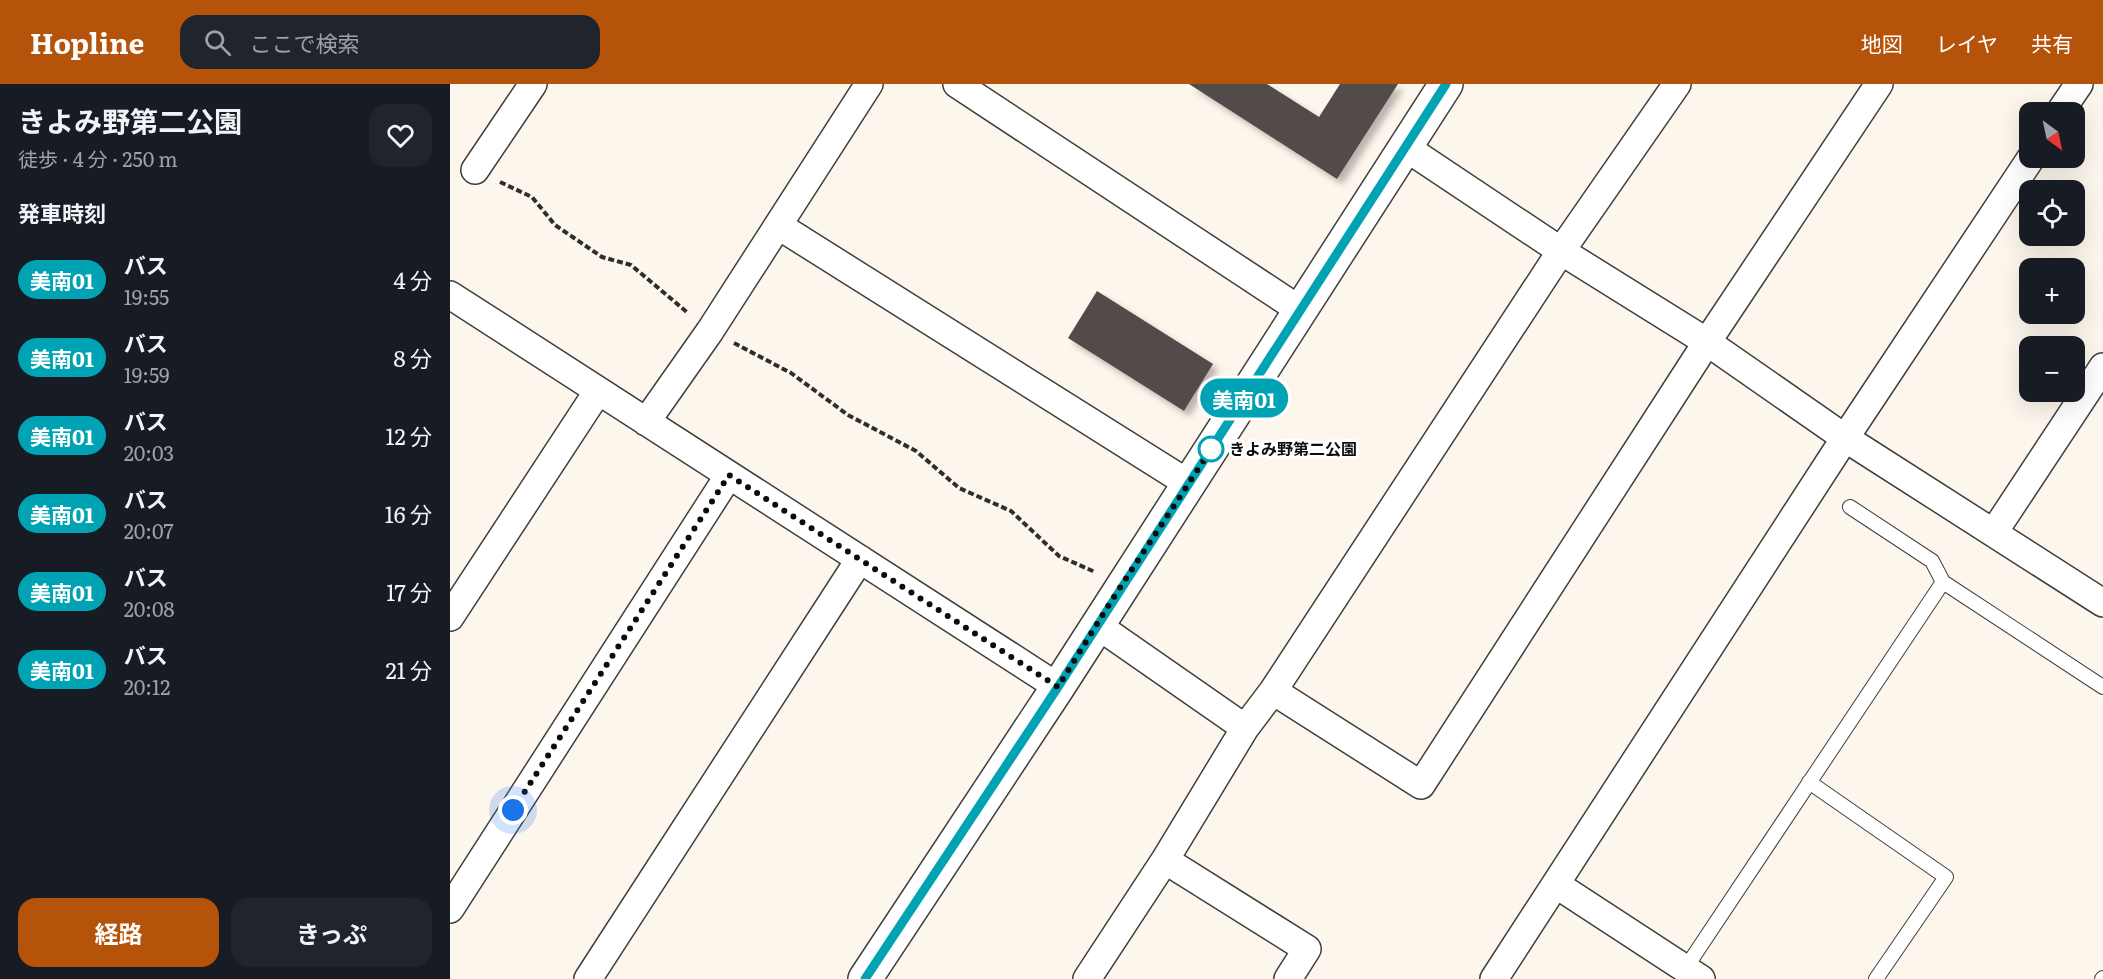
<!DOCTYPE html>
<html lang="ja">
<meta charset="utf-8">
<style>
:root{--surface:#171b24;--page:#20242c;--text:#f1f3f6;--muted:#9ea1a6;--accent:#b45309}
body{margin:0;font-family:Literata,"Noto Sans JP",serif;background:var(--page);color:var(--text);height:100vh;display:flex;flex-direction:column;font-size:22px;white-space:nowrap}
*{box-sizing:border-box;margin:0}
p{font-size:20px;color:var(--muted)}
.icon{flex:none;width:33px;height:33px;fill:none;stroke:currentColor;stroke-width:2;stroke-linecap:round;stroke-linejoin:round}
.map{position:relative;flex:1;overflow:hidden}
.side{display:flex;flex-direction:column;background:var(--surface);width:450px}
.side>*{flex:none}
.badge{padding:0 12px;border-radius:20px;font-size:21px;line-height:39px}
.needle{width:39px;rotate:147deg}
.tools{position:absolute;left:1569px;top:18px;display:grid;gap:12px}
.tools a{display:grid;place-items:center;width:66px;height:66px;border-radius:12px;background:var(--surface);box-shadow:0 6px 24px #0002;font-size:30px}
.you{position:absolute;width:30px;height:30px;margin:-15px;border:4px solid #fff;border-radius:50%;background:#1a73e8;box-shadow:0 0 0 9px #1a73e833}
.map>.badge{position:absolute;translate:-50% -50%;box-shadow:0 0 0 3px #fff}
h2{padding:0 18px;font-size:22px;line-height:54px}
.round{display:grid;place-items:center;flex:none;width:63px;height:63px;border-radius:18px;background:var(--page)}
.overview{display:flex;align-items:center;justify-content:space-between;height:102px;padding:0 18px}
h1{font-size:28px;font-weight:700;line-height:45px}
.primary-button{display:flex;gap:12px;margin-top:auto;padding:12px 18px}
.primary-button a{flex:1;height:69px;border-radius:18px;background:var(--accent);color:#fff;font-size:24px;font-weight:700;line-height:69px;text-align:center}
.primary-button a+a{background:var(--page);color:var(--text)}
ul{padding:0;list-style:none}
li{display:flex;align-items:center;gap:18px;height:78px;padding:0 18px}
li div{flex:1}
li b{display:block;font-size:22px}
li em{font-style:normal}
li .badge{min-width:66px;font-weight:700;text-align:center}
header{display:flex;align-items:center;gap:36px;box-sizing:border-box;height:84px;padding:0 30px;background:var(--accent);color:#fff}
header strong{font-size:28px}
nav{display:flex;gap:33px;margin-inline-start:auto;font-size:21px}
.search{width:420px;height:54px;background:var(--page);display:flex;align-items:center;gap:15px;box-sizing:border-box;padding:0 21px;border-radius:18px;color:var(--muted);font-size:22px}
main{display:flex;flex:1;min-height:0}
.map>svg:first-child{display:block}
.building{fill:#534b49;filter:url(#shadow)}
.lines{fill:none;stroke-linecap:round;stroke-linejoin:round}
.service-casing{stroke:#3f3f3f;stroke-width:16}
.minor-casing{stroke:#3f3f3f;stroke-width:30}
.tertiary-casing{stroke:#3f3f3f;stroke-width:36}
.path{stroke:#2e2e2e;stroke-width:4;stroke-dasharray:6 3;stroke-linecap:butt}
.service{stroke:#fff;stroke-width:14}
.minor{stroke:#fff;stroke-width:27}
.tertiary{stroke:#fff;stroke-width:33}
.line-casing{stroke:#fff;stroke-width:14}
.line{stroke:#00a3b4;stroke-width:9}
.walk{stroke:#0c0c0c;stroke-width:6;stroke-dasharray:0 10.8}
.stop-dot{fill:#fff;stroke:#00a3b4;stroke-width:3}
.labels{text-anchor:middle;stroke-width:6;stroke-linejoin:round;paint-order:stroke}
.stop-label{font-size:16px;font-weight:bold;fill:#0c0c0c;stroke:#fff;text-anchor:start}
</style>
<header>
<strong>Hopline</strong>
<div class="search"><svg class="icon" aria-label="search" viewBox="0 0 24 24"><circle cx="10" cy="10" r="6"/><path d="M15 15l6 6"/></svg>ここで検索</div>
<nav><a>地図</a><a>レイヤ</a><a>共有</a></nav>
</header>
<main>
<section class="side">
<div class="overview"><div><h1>きよみ野第二公園</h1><p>徒歩 · 4 分 · 250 m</p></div><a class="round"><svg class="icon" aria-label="heart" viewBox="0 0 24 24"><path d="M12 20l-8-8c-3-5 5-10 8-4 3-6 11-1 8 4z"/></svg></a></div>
<h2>発車時刻</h2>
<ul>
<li><span class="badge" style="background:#00a3b4;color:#fff">美南01</span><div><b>バス</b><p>19:55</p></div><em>4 分</em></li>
<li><span class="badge" style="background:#00a3b4;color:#fff">美南01</span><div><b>バス</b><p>19:59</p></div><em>8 分</em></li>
<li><span class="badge" style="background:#00a3b4;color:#fff">美南01</span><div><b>バス</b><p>20:03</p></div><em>12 分</em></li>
<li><span class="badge" style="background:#00a3b4;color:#fff">美南01</span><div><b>バス</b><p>20:07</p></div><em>16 分</em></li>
<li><span class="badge" style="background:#00a3b4;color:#fff">美南01</span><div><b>バス</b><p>20:08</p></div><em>17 分</em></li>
<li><span class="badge" style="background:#00a3b4;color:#fff">美南01</span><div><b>バス</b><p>20:12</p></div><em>21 分</em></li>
</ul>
<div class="primary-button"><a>経路</a><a>きっぷ</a></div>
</section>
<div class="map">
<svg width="1653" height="895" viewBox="0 0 1653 895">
<defs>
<filter id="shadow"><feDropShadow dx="5.5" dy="5.5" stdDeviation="3" flood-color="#0004"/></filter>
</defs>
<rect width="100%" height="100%" fill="#fdf6ec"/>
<path class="building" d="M739,0H817L869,33L890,0H948L887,95Z
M647,207L763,280L734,327L618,254Z"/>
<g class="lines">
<defs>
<path id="service" d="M1400,423L1482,477L1493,498
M1359,698L1496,793L1426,895
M1235,885L1493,498L1653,603
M1652,895L1653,894"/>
<path id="minor" d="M507,0L850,226
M1610,28L1629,0
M955,63L1111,167L1257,258L1395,354L1653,519
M25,86L83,0
M329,142L739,400
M0,211L608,603
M196,338L260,247L419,0
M1544,448L1653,283
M0,533L148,307
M647,541L795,644
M823,607L971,701L1257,258L1429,0
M715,776L857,865L838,895
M1107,801L1251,895
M0,825L279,391
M138,895L410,475
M637,895L715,776L795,644L823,607L1111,167L1227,0
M1044,895L1395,354L1581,74"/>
<path id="tertiary" d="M415,895L608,603L996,0"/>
</defs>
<use href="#service" class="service-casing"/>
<use href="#minor" class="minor-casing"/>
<use href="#tertiary" class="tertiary-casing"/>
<path class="path" d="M50,98L82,113L105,141L152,173L181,181L238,229
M284,259L341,289L398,331L466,367L509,404L561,427L609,472L645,488"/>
<use href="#service" class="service"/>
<use href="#minor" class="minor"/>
<use href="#tertiary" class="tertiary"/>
</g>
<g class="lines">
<defs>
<path id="line" d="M415,895L608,603L996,0"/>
</defs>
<use href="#line" class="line-casing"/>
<use href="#line" class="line"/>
<path class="walk" d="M63,726L279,391L608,603L660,519L764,361L761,365"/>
</g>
<circle class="stop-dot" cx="761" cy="365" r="12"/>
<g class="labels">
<g class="stop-label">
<text x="779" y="371">きよみ野第二公園</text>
</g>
</g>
</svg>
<div class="tools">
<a><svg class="needle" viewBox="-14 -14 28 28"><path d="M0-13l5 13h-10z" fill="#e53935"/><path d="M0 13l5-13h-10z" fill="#9ea1a6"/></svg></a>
<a><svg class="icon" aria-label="locate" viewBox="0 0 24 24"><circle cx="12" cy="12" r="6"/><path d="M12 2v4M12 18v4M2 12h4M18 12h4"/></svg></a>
<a>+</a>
<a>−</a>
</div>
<div class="you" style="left:63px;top:726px"></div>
<b class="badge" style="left:794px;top:314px;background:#00a3b4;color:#fff">美南01</b>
</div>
</main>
